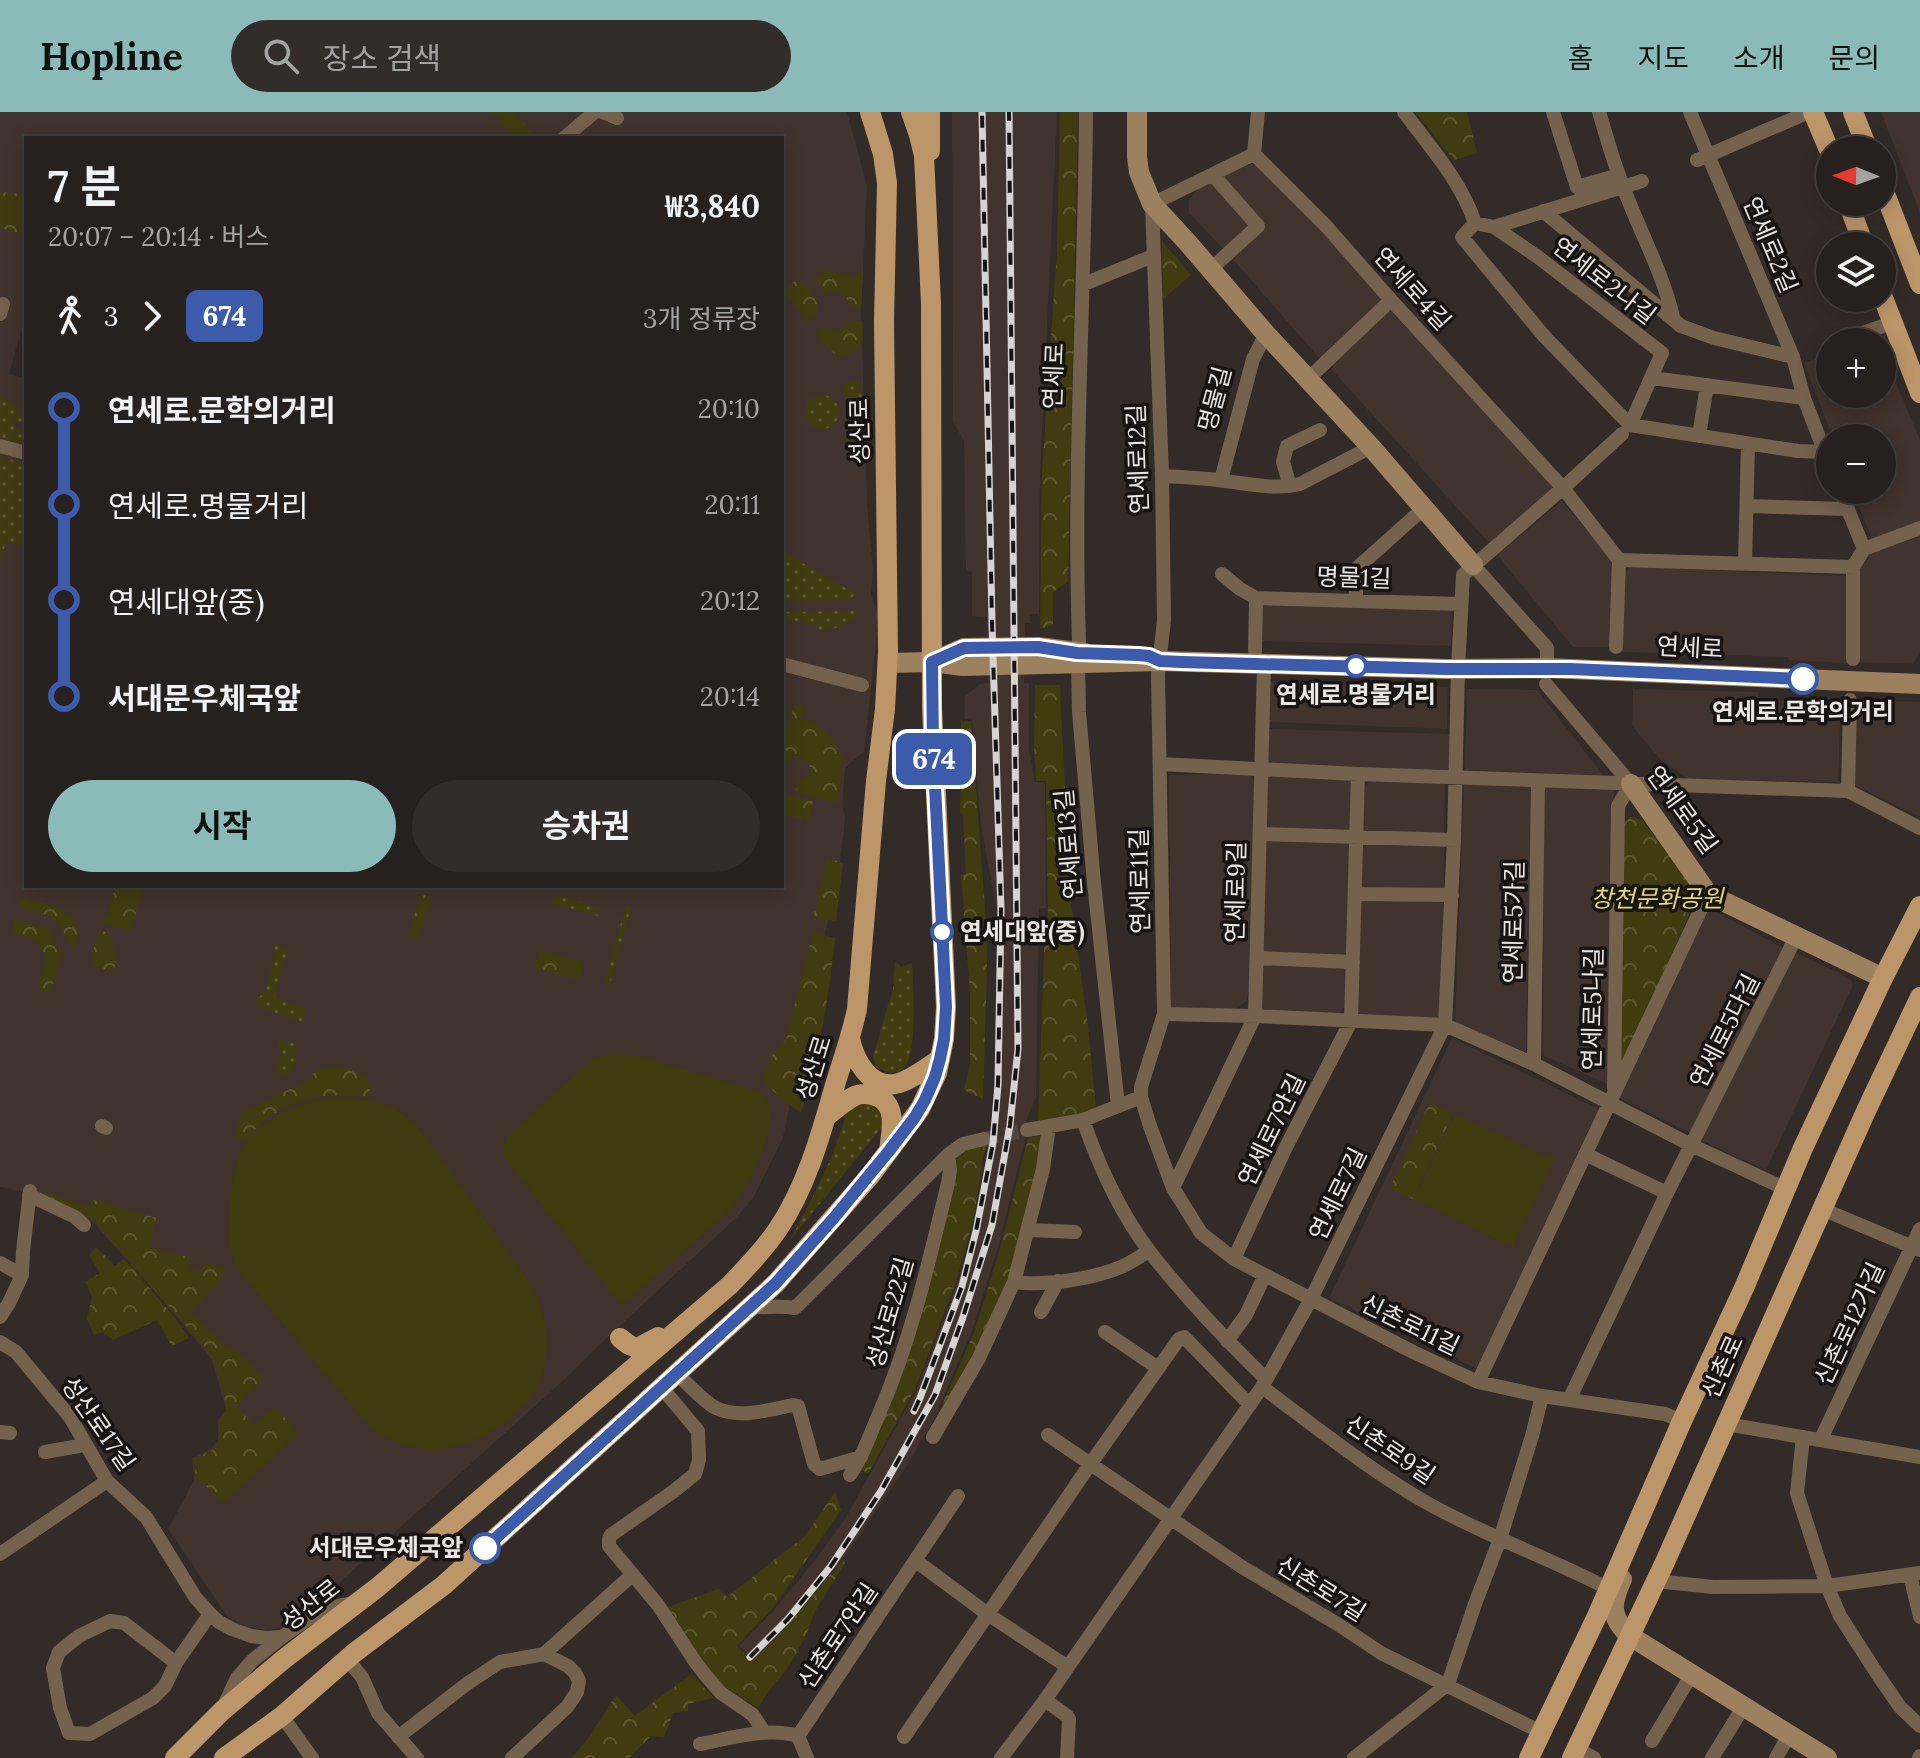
<!DOCTYPE html>
<html lang="ko">
<meta charset="utf-8">
<style>
:root{--surface:#26201e;--page:#322d2b;--text:#f1f3f6;--muted:#a4a3a4;--line:#423e3c;--accent:#8bbbb9}
body{margin:0;font-family:Lora,"Noto Sans KR",serif;background:var(--page);color:var(--text);height:100vh;display:flex;flex-direction:column;font-size:30px;white-space:nowrap}
*{box-sizing:border-box;margin:0}
p{font-size:26px;color:var(--muted)}
.icon{flex:none;width:44px;height:44px;fill:none;stroke:currentColor;stroke-width:2;stroke-linecap:round;stroke-linejoin:round}
.map{position:relative;flex:1;overflow:hidden}
.sheet{position:absolute;left:24px;top:24px;width:760px;height:752px;display:flex;flex-direction:column;background:var(--surface);border-radius:0px;box-shadow:0 4px 20px #0003,0 0 0 2px var(--line)}
.sheet>*{flex:none}
.badge{padding:0 16px;border-radius:12px;font-size:28px;line-height:52px}
.needle{width:52px;rotate:271deg}
.fabs{position:absolute;left:1816px;top:24px;display:grid;gap:16px}
.fabs a{display:grid;place-items:center;width:80px;height:80px;border-radius:50%;background:var(--surface);box-shadow:0 4px 20px #0003,0 0 0 2px var(--line);font-size:40px}
.map>.badge{position:absolute;translate:-50% -50%;box-shadow:0 0 0 4px #fff}
.legs{display:flex;align-items:center;gap:12px;height:88px;padding:0 24px;font-size:26px}
.legs p{margin-inline-start:auto}
.summary{display:flex;align-items:center;justify-content:space-between;height:136px;padding:0 24px}
h1{font-size:44px;font-weight:700;line-height:60px}
.cta{display:flex;gap:16px;margin-top:auto;padding:16px 24px}
.cta a{flex:1;height:92px;border-radius:48px;background:var(--accent);color:#111;font-size:32px;font-weight:700;line-height:92px;text-align:center}
.cta a+a{background:var(--page);color:var(--text)}
ul{padding:0 24px;list-style:none}
li{display:flex;align-items:center;gap:28px;height:96px;font-size:30px}
li i{display:grid;place-items:center;width:12px;height:100%;margin:0 10px;background:currentColor}
li i::after{content:'';width:20px;height:20px;margin:-10px;border:6px solid;border-radius:50%;background:var(--surface)}
li p{margin-inline-start:auto}
li:first-child i{background:linear-gradient(#0000 50%,currentColor 0)}
li:last-child i{background:linear-gradient(currentColor 50%,#0000 0)}
header{display:flex;align-items:center;gap:48px;box-sizing:border-box;height:112px;padding:0 40px;background:var(--accent);color:#111}
header strong{font-size:38px}
nav{display:flex;gap:44px;margin-inline-start:auto;font-size:28px}
.search{width:560px;height:72px;background:var(--page);display:flex;align-items:center;gap:20px;box-sizing:border-box;padding:0 28px;border-radius:44px;color:var(--muted);font-size:30px}
.map>svg:first-child{display:block}
.built{fill:#41332e;fill-rule:evenodd}
.grass{fill:url(#grass-dots)}
.forest{fill:url(#forest-crowns)}
.pitch{fill:#413b10}
.lines{fill:none;stroke-linecap:round;stroke-linejoin:round}
.street-tunnel{stroke:#4f4744;stroke-width:14;stroke-dasharray:14 7;stroke-linecap:butt}
.street{stroke:#75624d;stroke-width:14}
.secondary{stroke:#9d805d;stroke-width:20}
.primary{stroke:#bc9669;stroke-width:20}
.rail-casing{stroke:#d8d3d1;stroke-width:7}
.rail{stroke:#181413;stroke-width:4;stroke-dasharray:12;stroke-linecap:butt}
.line-1-casing{stroke:#fff;stroke-width:18}
.line-1{stroke:#3d5bab;stroke-width:12}
.stop-1-dot{fill:#fff;stroke:#3d5bab;stroke-width:4}
.labels{text-anchor:middle;stroke-width:7;stroke-linejoin:round;paint-order:stroke}
.street-label{font-size:24px;fill:#ebe6e4;stroke:#181413}
.stop-label{font-size:24px;font-weight:bold;fill:#ebe6e4;stroke:#181413}
.park-label{font-size:24px;font-style:italic;fill:#e3d776;stroke:#181413}
</style>
<header>
<strong>Hopline</strong>
<div class="search"><svg class="icon" aria-label="search" viewBox="0 0 24 24"><circle cx="10" cy="10" r="6"/><path d="M15 15l6 6"/></svg>장소 검색</div>
<nav><a>홈</a><a>지도</a><a>소개</a><a>문의</a></nav>
</header>
<div class="map">
<svg width="1920" height="1646" viewBox="0 0 1920 1646">
<defs>
<pattern id="grass-dots" width="8" height="8" patternUnits="userSpaceOnUse" patternTransform="scale(2)"><rect width="8" height="8" fill="#413b10"/><path d="M2 2h.1M6 6h.1" fill="none" stroke="#5d5733" stroke-width="1.8" stroke-linecap="round"/></pattern>
<pattern id="forest-crowns" width="20" height="18" patternUnits="userSpaceOnUse" patternTransform="scale(2)"><rect width="20" height="18" fill="#413b10"/><path d="M2 6a3 3 0 1 1 6 0M12 15a3 3 0 1 1 6 0" fill="none" stroke="#5d5733"/></pattern>
</defs>
<rect width="100%" height="100%" fill="#332b28"/>
<path class="built" d="M0,0H847L867,75L861,198L867,393L873,457L871,482L877,501L876,532L864,639L845,656L842,694L845,704L844,717L840,750L783,1026L753,1086L736,1106L595,1237L566,1266L365,1447L311,1498L283,1514L274,1517L264,1518L245,1514L228,1505L168,1417L194,1368L192,1346L211,1337L218,1327V1309L226,1298L212,1248L177,1205L93,1110L28,1077L25,1080L0,1075ZM26,26H782V774H26V267L9,262L26,202Z
M952,0H1057L1040,362L1039,502H1030V511H1025L1024,571L1029,572V636L1035,670H1045L1046,796L1039,797L1036,985L1027,1006L1024,1031L998,1135L972,1219L934,1307L908,1352L850,1438L776,1524L752,1547L739,1534L774,1498L815,1448L845,1407L916,1279L959,1167L976,1106L993,997L997,879V799L981,715L972,608L965,607V584L980,572L988,571L987,505L972,504V460L966,459L964,329L953,310Z
M1881,0H1920V102L1917,93Z
M1256,50L1261,52L1383,186L1321,248L1230,144L1189,101V87L1199,75Z
M1389,197L1558,377L1490,432L1332,258L1334,247Z
M1882,238L1920,328V409L1872,428L1853,378H1882V326H1833L1804,251L1830,241V282H1882Z
M1562,389L1613,450L1609,535H1573L1497,443Z
M1920,424V540L1913,552L1858,550L1860,456L1870,442Z
M1630,455L1848,464L1846,551L1789,548L1788,545L1622,540L1625,461Z
M1261,493L1452,498L1451,534L1259,529Z
M1270,569L1315,570L1344,573L1448,575L1447,617L1269,610Z
M1467,577L1537,578L1603,663L1465,658Z
M1633,577L1758,580V588L1841,591L1838,670L1688,667L1661,648L1632,614Z
M1855,588L1920,590V705L1854,673Z
M1269,617L1451,622V659L1268,653Z
M1250,662L1256,673L1250,872L1247,888L1237,897L1171,895L1169,663Z
M1267,664L1353,666L1346,892L1339,902L1260,899Z
M1369,670H1445L1442,894L1439,907L1359,902L1355,896L1365,674Z
M1464,670L1532,673L1526,940L1455,911Z
M1544,671L1614,678L1607,972L1543,943Z
M1707,795L1783,836L1690,1021L1618,985Z
M1796,841L1837,860L1851,868L1853,873L1766,1058L1700,1028Z
M1452,926L1599,997L1477,1257L1329,1186Z"/>
<path class="grass" d="M856,269L862,272V329L857,333L846,328C846,320 851,318 852,311C854,305 852,294 852,287L843,280L842,275L846,271Z
M805 300a17 17 0 1 1 34 0a17 17 0 1 1-34 0Z
M0,285C11,289 24,298 22,311L15,310L14,316L26,319V333L0,325Z
M0,344L26,352V435L6,429L0,451Z
M782,439L851,479L857,481L850,488L782,489Z
M856,499L857,503C846,514 834,518 819,518L818,515L782,505V500Z
M554,782L598,795V804L551,791Z
M626,793L631,795L610,872L604,871Z
M274,833L288,837L274,885L306,897L302,910L255,894V890L265,879L275,843Z
M895,849L901,855L912,851C913,871 919,949 901,959C893,963 883,959 876,955L873,944L893,877Z
M277,926L295,932C297,949 299,954 284,965L275,958L281,943Z
M873,987L886,1010L791,1127C812,1086 836,1043 847,998Z"/>
<path class="forest" d="M493,0H514L536,26H514Z
M1060,0H1078L1068,470L1053,480V513L1040,517L1042,360L1057,138Z
M1415,0H1467L1477,41L1454,48Z
M0,80L26,82V123L0,116Z
M1162,129L1191,163L1163,187Z
M825,158L854,164L863,158L861,198H852L845,183L835,180L825,182L816,167Z
M802,168L819,194L817,202L807,210L784,179L794,170Z
M851,208L862,209L863,229C841,254 833,243 816,222L824,214C835,221 846,221 851,208Z
M1035,573H1060L1070,785L1088,914L1096,998L1038,1009L1045,815L1048,803L1046,669H1036L1034,636Z
M794,592L804,595L801,606L814,610L831,625L843,645L838,692L796,680L798,670L808,664L810,655C805,645 796,643 787,650L782,649V637Z
M971,609L986,810L987,855L983,987L964,978L970,953V880L961,763L966,762L963,702L960,701L961,610Z
M782,681L813,689L808,709L782,702Z
M1630,705L1641,707L1699,780L1620,961L1623,713Z
M827,746L843,751L836,809L813,805Z
M116,774H144L131,818L104,813Z
M421,782L431,785L419,826L408,823Z
M24,786C35,789 52,791 61,797C76,806 82,820 75,835H72C65,823 60,808 46,803C37,800 28,800 20,795L19,788Z
M15,807L48,816L61,841L51,880L37,877L46,844L35,828L11,820Z
M100,818L109,821L117,846L113,860L92,853L91,845Z
M813,820L835,826C829,886 819,944 801,1001L784,989L762,968L773,941L786,928Z
M539,838L584,850L580,868L534,856Z
M332,954L348,956L367,967L370,976L369,986C334,978 292,987 264,1009C257,1014 252,1022 246,1028L234,1024L243,999L303,971L320,956Z
M1430,990L1453,1001L1413,1087L1390,1076Z
M1045,1023L1012,1159L993,1210L945,1296L942,1293L974,1220L1000,1137L1028,1026Z
M986,1029L974,1105L957,1167L915,1277L868,1362L862,1358L909,1237L952,1044Z
M45,1080L91,1095L94,1088L156,1106L150,1135L191,1146L189,1156L202,1160L205,1150L226,1155L222,1166L187,1204L192,1201L224,1233L241,1241L265,1266L236,1294L254,1313L275,1295L299,1321L223,1392L196,1364L194,1347L212,1338L219,1327V1310L227,1297L214,1246L181,1208L95,1109L43,1083Z
M96,1135L115,1154L124,1146L176,1207L189,1226L172,1234L157,1208L113,1228L103,1220L94,1223L87,1207L92,1185L85,1170L100,1161L89,1143Z
M835,1380L841,1398L773,1496L737,1534L752,1549L778,1524L843,1448L845,1451L814,1501L808,1519L790,1553L768,1580L758,1596L725,1575L713,1564L668,1495L718,1477L727,1485L805,1424Z
M691,1562L714,1586L688,1592V1599L673,1601L664,1625L651,1624L629,1646H572L590,1624L616,1583L635,1604Z"/>
<path class="pitch" d="M613,941L639,944L761,980C788,1004 748,1073 733,1096L622,1194L503,1044C503,1035 504,1030 509,1022L593,947Z
M348,985L382,991L396,997L414,1011L432,1033L530,1171C544,1196 551,1225 545,1254C540,1277 526,1293 508,1308C465,1343 412,1349 368,1313C336,1273 301,1235 269,1195C258,1181 244,1167 235,1151C227,1136 228,1114 229,1097C231,1077 233,1055 242,1037C259,1003 313,984 348,985Z
M1455,1002L1554,1048L1513,1135L1414,1087Z"/>
<g class="lines">
<path class="street-tunnel" d="M984,1027L1027,1018"/>
<path class="street" d="M603,0L617,6
M1258,0L1254,42L1326,114L1391,188L1563,376L1619,448L1616,535
M1404,0C1430,35 1461,69 1475,111
M1553,0L1577,75L1619,63
M1599,0C1607,26 1614,52 1624,77C1640,120 1663,161 1673,205
M1690,0L1793,245L1804,286L1830,354
M564,26L595,0
M1254,42L1152,92L1162,364L1164,508L1158,562L1164,902L1141,975V985L1150,1014L1173,1076L1201,1121L1234,1147L1413,1240L1478,1270L1542,1284L1665,1302L1682,1309
M1697,48L1809,0
M1642,69L1494,115L1475,111L1462,125L1544,224L1630,313L1798,339L1824,340
M1543,99L1681,214L1714,226L1793,245
M1494,115L1538,145L1662,241L1630,313
M1211,157L1258,114L1213,63
M1084,172L1153,144
M0,202L3,192
M1836,230L1892,211
M1652,266L1804,286
M1308,267L1391,188
M1699,324L1707,273
M0,334L26,341
M1162,364C1183,365 1204,366 1225,369C1250,372 1275,378 1300,372L1371,335
M1221,368L1253,247L1266,222
M1290,374L1283,350L1287,334L1320,318
M1840,378L1864,437
M1747,394L1847,397
M1864,437L1920,416
M1619,448L1853,455
M1745,451L1748,332
M1473,453L1547,536V547
M1222,462L1240,477L1256,486L1461,492
M1356,488V457L1424,396
M1079,529C1073,353 1085,176 1086,0
M1255,539L1256,486
M1853,547V455L1864,437
M1078,550L1079,600L1094,771L1118,994
M782,552L862,573
M1546,572L1631,672
M1160,652L1358,662L1848,679L1920,716
M1848,679L1850,588
M1260,722L1454,728
M1355,782L1452,783
M1257,846L1353,850
M1164,902L1255,904L1445,913L1534,952L1691,1033L1786,1077
M1534,952L1538,669
M1614,976L1618,694L1631,672
M1083,1008C1099,1054 1120,1101 1150,1140C1185,1185 1225,1227 1266,1267
M102,1014L106,1016
M1027,1018L1083,1008L1141,985
M1585,1042L1667,1081
M1173,1076L1255,904L1264,552
M29,1083L75,1105L84,1113
M1822,1097L1920,1138
M1029,1118L1075,1120
M1234,1147L1285,1037L1351,909L1358,662
M0,1151L22,1163
M1014,1170C1046,1174 1092,1167 1121,1155C1131,1151 1140,1144 1149,1139
M751,1195C766,1196 779,1193 795,1196L948,1043L963,1032L984,1027
M1041,1200L1058,1169
M0,1205L9,1191L22,1163L23,1139L30,1079
M1105,1220L1158,1256
M1227,1229L1246,1203L1265,1163
M0,1230L16,1240L70,1305L107,1369L146,1405L195,1485L210,1502L219,1510L232,1517L251,1524L266,1526L282,1525
M677,1262C688,1272 704,1290 716,1296C739,1307 769,1298 793,1293L798,1294L814,1352L820,1357L861,1345
M1478,1270L1708,782
M1262,1275C1316,1315 1369,1358 1427,1391C1486,1424 1550,1446 1609,1477
M662,1276L698,1319L699,1348L695,1362L674,1379L611,1423L609,1427V1434L658,1493L696,1551L707,1565L721,1581L753,1603L764,1620
M1569,1288L1667,1081L1796,825
M1726,1312L1920,1345
M0,1320L10,1321
M1048,1323L1242,1455L1339,1513L1381,1541L1541,1620
M933,1325L979,1246L1014,1170L1043,1057L1049,1014
M1803,1325L1797,1381L1827,1474L1840,1504L1876,1560L1900,1595L1920,1614
M1821,1327L1920,1117
M45,1340L85,1333
M850,1363C863,1345 870,1322 879,1302C911,1228 929,1150 948,1071L950,1058L948,1043
M0,1442L107,1369
M916,1449L989,1503L1068,1555
M1910,1463L1920,1505
M1656,1469L1713,1475L1827,1474L1920,1461
M544,1542L632,1463
M347,1547L362,1565L378,1601L417,1646
M176,1551L124,1511L110,1509L79,1524L59,1540L53,1556L60,1596L69,1621L90,1622L153,1586L165,1574L176,1551L210,1502
M1045,1588L1067,1604L1069,1607L1067,1646
M223,1596L237,1566L253,1548L282,1525L322,1497L354,1491
M282,1604L312,1646
M398,1625L468,1571L500,1550L544,1542L568,1554L575,1561L579,1569L577,1580L567,1595L512,1646
M904,1625L1091,1351L1179,1227L1184,1225L1186,1227L1250,1293
M1652,1629L1692,1562
M700,1632C732,1626 766,1615 798,1624
M1576,1636L1594,1646
M807,1646L798,1624L958,1384
M1001,1646L1045,1588L1262,1275L1311,1187L1445,913L1454,728L1458,557L1463,463L1563,376L1622,322
M1354,1646L1448,1572L1475,1492L1500,1427L1532,1324L1542,1284
M1712,1646L1744,1594
M1776,1646L1789,1623
M1919,1646L1920,1644"/>
<path class="secondary" d="M1137,0V45L1139,60L1152,92L1188,131L1266,222L1371,335L1473,453
M932,550L964,536L1038,535L1085,541
M888,551L932,550L963,554L1160,549L1447,557L1547,556L1920,572
M1631,672L1708,782L1883,866
M1622,1467C1611,1491 1609,1505 1630,1524L1827,1646"/>
<path class="primary" d="M1813,0L1830,40
M1853,0L1868,38
M930,39V0
M1882,74L1920,172
M1848,90L1864,134
M1882,183L1920,281
M850,926C854,947 869,976 895,972C911,969 927,955 940,947
M826,1005C835,998 846,987 857,983C862,981 870,982 875,984C899,991 891,1021 889,1039
M620,1226L629,1233L637,1236L658,1225
M175,1646L222,1599L284,1547L378,1475L730,1173C747,1155 764,1138 778,1117C805,1077 820,1026 833,980C841,952 851,926 857,897L876,669L885,597L888,540L884,210L887,71L883,42L870,0
M224,1646L282,1604L354,1541L444,1473L776,1171L870,1064L920,997L937,961L944,927L946,895L932,597L931,191L924,44L919,23L911,0
M1529,1646L1597,1504L1682,1309L1744,1176L1803,1036L1883,866L1920,794
M1572,1646L1665,1450L1866,999L1920,885"/>
<defs>
<path id="rail" d="M914,1299L920,1286L962,1174L976,1119L993,1031L998,973L1001,798L992,511L982,0
M750,1545L788,1507L831,1454L881,1379L935,1283L963,1205L992,1113L1010,1013L1018,937L1009,0"/>
</defs>
<use href="#rail" class="rail-casing"/>
<use href="#rail" class="rail"/>
</g>
<g class="lines">
<defs>
<path id="line-1" d="M485,1436L776,1171L833,1107L889,1039L915,1005L925,988L935,965L940,947L944,927L946,895L933,633L932,550L964,536L1038,535L1077,541L1138,543L1149,544L1160,549L1182,550L1447,557H1570L1803,567"/>
</defs>
<use href="#line-1" class="line-1-casing"/>
<use href="#line-1" class="line-1"/>
</g>
<g class="stop-1-dot">
<circle cx="1356" cy="554" r="10"/>
<circle cx="1803" cy="567" r="14"/>
<circle cx="942" cy="820" r="10"/>
<circle cx="485" cy="1436" r="14"/>
</g>
<g class="labels">
<g class="street-label">
<text transform="translate(1770 133) rotate(67)" y="8">연세로2길</text>
<text transform="translate(1604 169) rotate(38)" y="8">연세로2나길</text>
<text transform="translate(1412 177) rotate(48)" y="8">연세로4길</text>
<text transform="translate(1054 264) rotate(-88)" y="8">연세로</text>
<text transform="translate(1215 287) rotate(-75)" y="8">명물길</text>
<text transform="translate(860 319) rotate(-91)" y="8">성산로</text>
<text transform="translate(1138 347) rotate(-92)" y="8">연세로12길</text>
<text transform="translate(1354 466) rotate(2)" y="8">명물1길</text>
<text transform="translate(1690 536) rotate(3)" y="8">연세로</text>
<text transform="translate(1682 698) rotate(54)" y="8">연세로5길</text>
<text transform="translate(1069 732) rotate(-95)" y="8">연세로13길</text>
<text transform="translate(1140 769) rotate(-91)" y="8">연세로11길</text>
<text transform="translate(1236 780) rotate(-89)" y="8">연세로9길</text>
<text transform="translate(1514 810) rotate(-89)" y="8">연세로5가길</text>
<text transform="translate(1593 897) rotate(-89)" y="8">연세로5나길</text>
<text transform="translate(1725 919) rotate(-63)" y="8">연세로5다길</text>
<text transform="translate(814 956) rotate(-73)" y="8">성산로</text>
<text transform="translate(1272 1018) rotate(-64)" y="8">연세로7안길</text>
<text transform="translate(1338 1082) rotate(-64)" y="8">연세로7길</text>
<text transform="translate(890 1201) rotate(-74)" y="8">성산로22길</text>
<text transform="translate(1850 1212) rotate(-65)" y="8">신촌로12가길</text>
<text transform="translate(1410 1213) rotate(26)" y="8">신촌로11길</text>
<text transform="translate(1723 1255) rotate(-66)" y="8">신촌로</text>
<text transform="translate(98 1312) rotate(55)" y="8">성산로17길</text>
<text transform="translate(1390 1338) rotate(34)" y="8">신촌로9길</text>
<text transform="translate(1321 1477) rotate(32)" y="8">신촌로7길</text>
<text transform="translate(311 1493) rotate(-38)" y="8">성산로</text>
<text transform="translate(838 1524) rotate(-56)" y="8">신촌로7안길</text>
</g>
<g class="stop-label">
<text x="1356" y="591">연세로.명물거리</text>
<text x="1803" y="608">연세로.문학의거리</text>
<text x="960" y="828" text-anchor="start">연세대앞(중)</text>
<text x="463" y="1444" text-anchor="end">서대문우체국앞</text>
</g>
<g class="park-label">
<text x="1657" y="795">창천문화공원</text>
</g>
</g>
</svg>
<div class="fabs">
<a><svg class="needle" viewBox="-14 -14 28 28"><path d="M0-13l5 13h-10z" fill="#e53935"/><path d="M0 13l5-13h-10z" fill="#a4a3a4"/></svg></a>
<a><svg class="icon" aria-label="layers" viewBox="0 0 24 24"><path d="M12 4l9 5-9 5-9-5zM3 14l9 5 9-5"/></svg></a>
<a>+</a>
<a>−</a>
</div>
<b class="badge" style="left:934px;top:647px;background:#3d5bab;color:#fff">674</b>
<section class="sheet">
<div class="summary"><div><h1>7 분</h1><p>20:07 – 20:14 · 버스</p></div><b>₩3,840</b></div>
<div class="legs"><svg class="icon" aria-label="walk" viewBox="0 0 24 24"><circle cx="13" cy="4" r="2"/><path d="M13 8l-2 6 4 7M11 14l-3 7M7 12l3-4h3l4 4"/></svg>3<svg class="icon" aria-label="forward" viewBox="0 0 24 24"><path d="M9 5l7 7-7 7"/></svg><b class="badge" style="background:#3d5bab;color:#fff">674</b><p>3개 정류장</p></div>
<ul>
<li><i style="color:#3d5bab"></i><b>연세로.문학의거리</b><p>20:10</p></li>
<li><i style="color:#3d5bab"></i><span>연세로.명물거리</span><p>20:11</p></li>
<li><i style="color:#3d5bab"></i><span>연세대앞(중)</span><p>20:12</p></li>
<li><i style="color:#3d5bab"></i><b>서대문우체국앞</b><p>20:14</p></li>
</ul>
<div class="cta"><a>시작</a><a>승차권</a></div>
</section>
</div>
